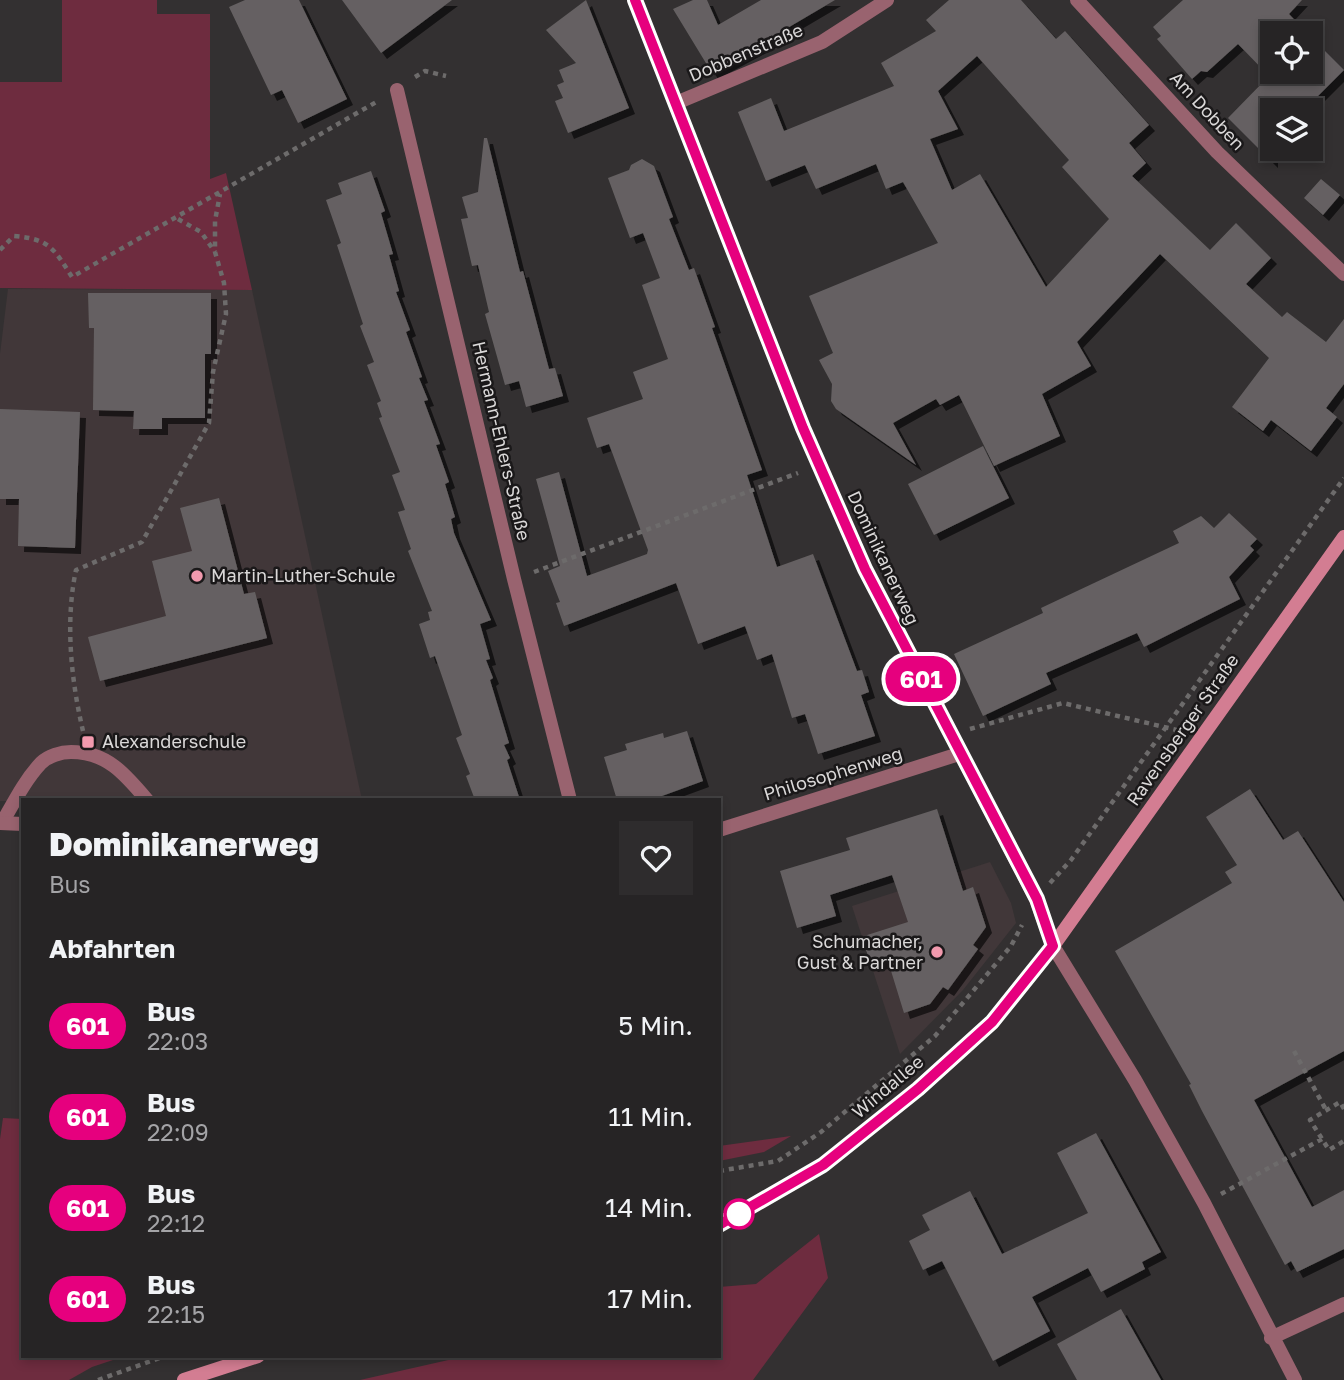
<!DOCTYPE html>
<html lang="de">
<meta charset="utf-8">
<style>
:root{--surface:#262425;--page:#2e2c2d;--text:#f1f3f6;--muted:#a4a4a7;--line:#424142}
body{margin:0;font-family:"Golos Text",sans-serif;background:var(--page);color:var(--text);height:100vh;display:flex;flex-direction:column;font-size:26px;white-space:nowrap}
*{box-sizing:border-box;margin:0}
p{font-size:23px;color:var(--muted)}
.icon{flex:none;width:38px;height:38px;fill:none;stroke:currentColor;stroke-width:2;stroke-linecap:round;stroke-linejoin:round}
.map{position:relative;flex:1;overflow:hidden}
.details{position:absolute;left:21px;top:798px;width:700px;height:560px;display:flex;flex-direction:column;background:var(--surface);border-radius:0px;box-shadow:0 4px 10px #0003,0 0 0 2px var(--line)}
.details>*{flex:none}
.badge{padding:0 14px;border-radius:23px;font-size:24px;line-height:46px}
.buttons{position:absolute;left:1260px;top:21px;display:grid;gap:14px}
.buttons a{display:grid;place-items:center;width:63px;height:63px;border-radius:0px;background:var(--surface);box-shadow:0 4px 10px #0003,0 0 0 2px var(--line);font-size:35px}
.map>.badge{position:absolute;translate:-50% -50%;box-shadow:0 0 0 4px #fff}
h2{padding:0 28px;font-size:26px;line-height:63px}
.round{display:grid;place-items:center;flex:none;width:74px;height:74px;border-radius:0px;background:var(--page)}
.headline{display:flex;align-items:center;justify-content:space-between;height:119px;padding:0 28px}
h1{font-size:33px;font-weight:800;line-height:52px}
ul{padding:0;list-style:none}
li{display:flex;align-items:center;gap:21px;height:91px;padding:0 28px}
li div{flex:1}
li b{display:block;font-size:26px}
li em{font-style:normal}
li .badge{min-width:77px;font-weight:700;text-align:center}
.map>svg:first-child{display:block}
.built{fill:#413739}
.green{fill:#6e2c3f}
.building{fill:#656162;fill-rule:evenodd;filter:url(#shadow)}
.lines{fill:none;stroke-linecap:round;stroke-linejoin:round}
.path{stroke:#6d6b6b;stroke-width:4.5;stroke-dasharray:5 5;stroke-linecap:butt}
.service{stroke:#99636f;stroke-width:14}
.minor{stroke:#99636f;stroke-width:14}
.secondary{stroke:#d37d92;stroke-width:14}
.line-casing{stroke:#fff;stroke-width:16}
.line{stroke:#e6007e;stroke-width:10}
.poi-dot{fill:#f29aae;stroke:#1a1819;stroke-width:2.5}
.stop-dot{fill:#fff;stroke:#e6007e;stroke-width:3.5}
.labels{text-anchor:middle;stroke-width:5;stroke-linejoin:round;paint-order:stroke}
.street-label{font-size:18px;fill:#dad8d8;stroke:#1a1819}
.poi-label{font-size:18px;fill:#dad8d8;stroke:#1a1819;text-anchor:start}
</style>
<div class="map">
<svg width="1344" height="1380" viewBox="0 0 1344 1380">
<defs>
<filter id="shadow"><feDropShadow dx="6" dy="6" stdDeviation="0" flood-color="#0009"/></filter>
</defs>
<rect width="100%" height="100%" fill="#333031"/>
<path class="built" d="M8,289L252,290L362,800L0,801V354Z
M990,862L1011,903L1016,923L963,990L900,1054L852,906Z"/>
<path class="green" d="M62,0H157V14H210V179L226,173L252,290L0,288V82H62Z
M3,1118L23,1119V1356H125L92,1367L69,1380H0V1139Z
M791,1136L764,1152L719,1161V1146Z
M819,1234L828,1278L753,1380H360L466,1356H719V1287L756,1284Z"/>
<path class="building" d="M245,0H299L347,99L298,123L282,90L271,95L229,7Z
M342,0H452L381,53Z
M586,0L629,108L568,133L555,101L563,98L557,85L564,82L559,70L576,63L546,30Z
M693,0H707L718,25L761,0H835L779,33L781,36L712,73L673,9Z
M949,0H1021L1056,39L1065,31L1149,125L1129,143L1146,163L1132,176L1210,250L1236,223L1271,258L1246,284L1282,317L1287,312L1326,342L1344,319V384L1326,408L1337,417L1311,451L1271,420L1263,431L1232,407L1269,358L1160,254L1077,342L1091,366L1042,394L1060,436L994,466L959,395L940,405L936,399L893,423L916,465L836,409L831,401L832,384L819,360L833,353L809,296L938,243L903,182L886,189L876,164L816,189L805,165L766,181L738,112L771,98L784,131L894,86L881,63L936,31L926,20ZM977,56L1069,160L1062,167L1109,219L1046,287L980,174L952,190L930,139L958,129L938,91Z
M1183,0H1302L1289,14L1307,33H1272V72H1311V37L1344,70L1304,110H1272V162L1228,118L1269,76L1238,44L1207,72L1201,71L1192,79L1157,39L1161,36L1153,27Z
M484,138H487L520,272L523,271L549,369L555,368L563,396L526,407L519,381L505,385L485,314L489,312L478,265L472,266L461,219L468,218L462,197L478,192Z
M642,159L654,166L673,217L669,219L689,270L694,268L715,327L712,328L762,470L747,475L777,567L813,554L857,671L862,670L869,692L861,695L875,736L818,754L805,714L792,718L772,654L757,660L745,626L698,644L676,583L564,626L556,603L560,602L548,571L560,566L536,479L559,472L587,576L647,554L648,550L609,444L597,448L587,418L643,399L633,372L668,359L642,285L660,278L643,233L630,238L608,178L629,170L631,165Z
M371,171L385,211L381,213L393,254L389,255L399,291L396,292L410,330L406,332L422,377L419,378L428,400L424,401L440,444L436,445L449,482L445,484L455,517L451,519L454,533L491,620L480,624L490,659L486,660L493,678L490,680L509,743L504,745L510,758L507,760L520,800H475L466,776L470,774L456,738L462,735L435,656L430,658L419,624L430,620L428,612L432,611L408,551L411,549L398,512L405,510L392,475L400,472L379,418L382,417L377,403L381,401L367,365L374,362L360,326L363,324L337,245L341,243L326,200L342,194L338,183Z
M1321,179L1340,195L1323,215L1304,198Z
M88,293H211V354H205V418H162V429H133L134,411L93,410L94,328H89Z
M0,409L80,412L75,548L18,546L19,499H0Z
M983,446L1009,498L934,535L908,484Z
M219,498L244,594L255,592L267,638L100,681L88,637L166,616L152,561L192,551L180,508Z
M1229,513L1257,539L1250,546L1254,550L1229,577L1240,599L1144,647L1137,633L1046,673L1051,684L983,716L954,654L1043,613L1041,608L1179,543L1173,531L1201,516L1214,528Z
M687,731L703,781L651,800H617L604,757L627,750L625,744L663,733L664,738Z
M1250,789L1283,840L1298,831L1344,902V1051L1254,1100L1312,1207L1344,1190V1249L1297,1272L1291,1261L1285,1265L1202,1111L1189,1085L1191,1084L1115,951L1232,883L1225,872L1237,865L1206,817Z
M937,809L963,891L973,887L986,927L973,945L978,949L948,990L943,987L930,1004L904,1013L888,961L872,966L861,937L908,922L892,875L830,895L836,916L797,928L780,871L850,850L846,838Z
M1096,1133L1161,1252L1142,1262L1145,1269L1101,1292L1088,1268L1032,1297L1050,1331L993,1361L942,1261L923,1270L909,1241L930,1230L922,1215L970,1191L1002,1254L1088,1213L1057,1153Z
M1121,1309L1161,1380H1077L1057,1344Z"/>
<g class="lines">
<path class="path" d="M415,77L425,71L446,76
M178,219L201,232L215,252
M0,250L14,236C50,239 54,249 72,277L378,101
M534,572L798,473
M970,729L1063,703L1181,731
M83,731C71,680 65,621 76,570L142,542L209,423L213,372L226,314L224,283L215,252V221L220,194
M1050,883L1071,860L1344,478
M1294,1051L1326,1110
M1344,1109L1340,1102L1310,1120L1329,1150L1344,1141
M719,1171L778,1161L821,1132L935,1036L1011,946L1022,925
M1221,1194L1322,1139
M98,1380L165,1356"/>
<path class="service" d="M2,823C14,802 25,780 41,763C48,756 61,752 71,752C107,752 125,774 147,800"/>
<path class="minor" d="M635,0L803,428L865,569L1036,899L1053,946L1135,1080L1204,1203L1295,1380
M1077,0L1217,152L1344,274
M397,90L514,579L570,800
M676,103L822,42L887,0
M0,823L23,824
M719,830L959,754
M1271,1338L1344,1304"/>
<path class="secondary" d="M719,1225L823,1165L918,1089L992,1022L1053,946L1344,537
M184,1380L258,1356"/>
</g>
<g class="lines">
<defs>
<path id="line" d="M635,0L803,428L865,569L1037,899L1053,946L992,1022L918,1089L823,1165L719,1225"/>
</defs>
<use href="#line" class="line-casing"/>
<use href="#line" class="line"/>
</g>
<g class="poi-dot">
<circle cx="197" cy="576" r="7"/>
<rect x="81" y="735" width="14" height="14" rx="3.5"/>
<circle cx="937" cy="952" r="7"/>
</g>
<circle class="stop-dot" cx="739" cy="1214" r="14"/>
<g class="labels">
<g class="street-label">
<text transform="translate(746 53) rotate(-23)" y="6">Dobbenstraße</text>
<text transform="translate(1207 111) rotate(47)" y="6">Am Dobben</text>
<text transform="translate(501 441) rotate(77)" y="6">Hermann-Ehlers-Straße</text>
<text transform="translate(883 558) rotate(65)" y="6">Dominikanerweg</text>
<text transform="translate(1183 730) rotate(-55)" y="6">Ravensberger Straße</text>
<text transform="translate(833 774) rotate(-17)" y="6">Philosophenweg</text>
<text transform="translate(888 1087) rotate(-40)" y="6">Windallee</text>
</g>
<g class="poi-label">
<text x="211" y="582">Martin-Luther-Schule</text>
<text x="102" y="748">Alexanderschule</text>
<text x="923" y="948" text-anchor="end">Schumacher,<tspan x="923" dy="21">Gust &amp; Partner</tspan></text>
</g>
</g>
</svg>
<div class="buttons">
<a><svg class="icon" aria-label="locate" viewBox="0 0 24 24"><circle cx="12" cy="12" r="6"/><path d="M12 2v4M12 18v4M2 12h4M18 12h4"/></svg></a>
<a><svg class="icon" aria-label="layers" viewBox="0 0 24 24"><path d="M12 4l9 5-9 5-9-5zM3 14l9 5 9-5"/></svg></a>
</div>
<b class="badge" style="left:921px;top:679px;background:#e6007e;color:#fff">601</b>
<section class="details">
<div class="headline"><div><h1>Dominikanerweg</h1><p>Bus</p></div><a class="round"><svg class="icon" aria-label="heart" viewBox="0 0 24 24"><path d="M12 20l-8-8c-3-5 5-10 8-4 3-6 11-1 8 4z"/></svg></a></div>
<h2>Abfahrten</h2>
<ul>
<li><span class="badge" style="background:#e6007e;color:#fff">601</span><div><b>Bus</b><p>22:03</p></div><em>5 Min.</em></li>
<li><span class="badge" style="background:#e6007e;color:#fff">601</span><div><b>Bus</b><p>22:09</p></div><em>11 Min.</em></li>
<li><span class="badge" style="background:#e6007e;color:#fff">601</span><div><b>Bus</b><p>22:12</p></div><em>14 Min.</em></li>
<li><span class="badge" style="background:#e6007e;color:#fff">601</span><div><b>Bus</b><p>22:15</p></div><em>17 Min.</em></li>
</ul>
</section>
</div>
